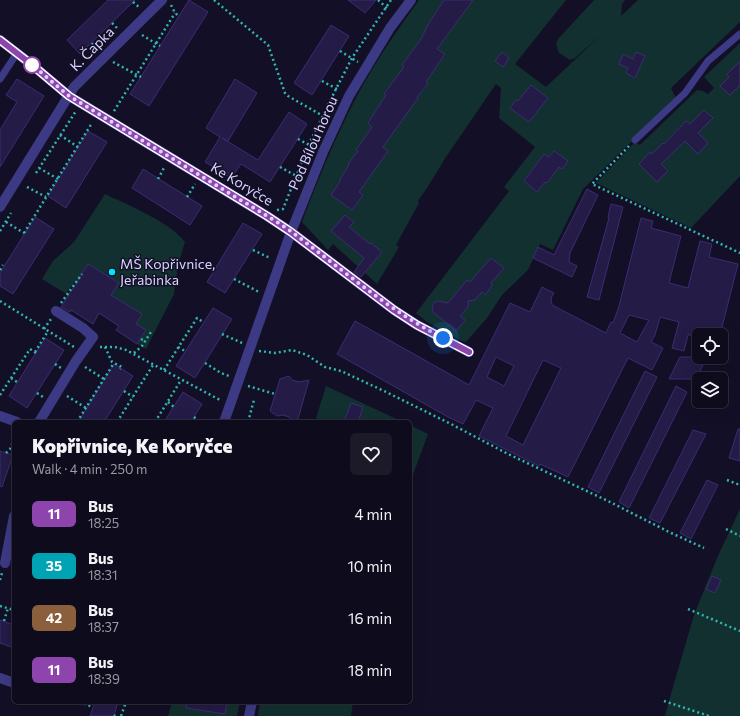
<!DOCTYPE html>
<meta charset="utf-8">
<style>
:root{--surface:#0e0b1c;--page:#1c1929;--text:#f1f3f6;--muted:#9b9ba3;--line:#2e2b3b}
body{margin:0;font-family:Commissioner,sans-serif;background:var(--page);color:var(--text);height:100vh;display:flex;flex-direction:column;font-size:15px;white-space:nowrap}
*{box-sizing:border-box;margin:0}
p{font-size:13px;color:var(--muted)}
.icon{flex:none;width:22px;height:22px;fill:none;stroke:currentColor;stroke-width:2;stroke-linecap:round;stroke-linejoin:round}
.map{position:relative;flex:1;overflow:hidden}
.drawer{position:absolute;left:12px;top:420px;width:400px;height:284px;display:flex;flex-direction:column;background:var(--surface);border-radius:6px;box-shadow:0 4px 16px #0002,0 0 0 1px var(--line)}
.drawer>*{flex:none}
.badge{padding:0 8px;border-radius:6px;font-size:14px;line-height:26px}
.fabs{position:absolute;left:692px;top:328px;display:grid;gap:8px}
.fabs a{display:grid;place-items:center;width:36px;height:36px;border-radius:6px;background:var(--surface);box-shadow:0 4px 16px #0002,0 0 0 1px var(--line);font-size:20px}
.you{position:absolute;width:20px;height:20px;margin:-10px;border:3px solid #fff;border-radius:50%;background:#1a73e8;box-shadow:0 0 0 6px #1a73e833}
.map>.badge{position:absolute;translate:-50% -50%;box-shadow:0 0 0 2px #fff}
.round{display:grid;place-items:center;flex:none;width:42px;height:42px;border-radius:6px;background:var(--page)}
.summary{display:flex;align-items:center;justify-content:space-between;height:68px;padding:0 20px}
h1{font-size:19px;font-weight:800;line-height:30px}
ul{padding:0;list-style:none}
li{display:flex;align-items:center;gap:12px;height:52px;padding:0 20px}
li div{flex:1}
li b{display:block;font-size:15px}
li em{font-style:normal}
li .badge{min-width:44px;font-weight:700;text-align:center}
.map>svg:first-child{display:block}
.green{fill:#12302f}
.building{fill:#241b47;stroke:#3b2d73;fill-rule:evenodd}
.lines{fill:none;stroke-linecap:round;stroke-linejoin:round}
.path{stroke:#2fb8b0;stroke-width:2.5;stroke-dasharray:2 3;stroke-linecap:butt}
.lane{stroke:#3d3a85;stroke-width:7}
.street{stroke:#3d3a85;stroke-width:10}
.line-casing{stroke:#fff;stroke-width:9}
.line{stroke:#8e44ad;stroke-width:6}
.walk{stroke:#d9d4ff;stroke-width:4;stroke-dasharray:0 7.2}
.stop-dot{fill:#fff;stroke:#8e44ad;stroke-width:2}
.poi-dot{fill:#00e5ff;stroke:#130f26;stroke-width:1.5}
.labels{text-anchor:middle;stroke-width:3;stroke-linejoin:round;paint-order:stroke}
.street-label{font-size:14px;fill:#d9d4ff;stroke:#130f26}
.poi-label{font-size:14px;fill:#d9d4ff;stroke:#130f26;text-anchor:start}
</style>
<div class="map">
<svg width="740" height="716" viewBox="0 0 740 716">
<rect width="100%" height="100%" fill="#130f26"/>
<path class="green" d="M419,0H566L515,64L546,87L602,34L575,58L570,60L559,53L556,44L558,39L594,0H625L622,4L621,16L638,0H740V22L671,88L676,98L583,189L553,250L540,244L528,270L502,295L487,318L466,342L462,341L427,322L416,313L509,191L504,187L535,147L499,118L501,88L496,84L446,157L427,188L418,201L419,203L396,245L399,247L377,284L333,244L328,250L302,222C318,179 335,138 356,98C374,63 396,32 419,0Z
M740,43V176L691,228L596,183L635,142L640,145L697,90L703,91L708,94L714,88L704,77Z
M105,194C128,205 170,222 185,242L178,265L174,294L146,349L137,344L146,331L136,324L142,314L111,295L118,282L88,264L76,282H75L67,292L69,294L68,295L42,279L53,261L74,242Z
M326,386L403,422H327L316,418Z
M410,425L428,434L410,483Z
M740,509V716H665L668,704L694,615L717,558Z
M172,702H240L237,716H168Z
M260,702H353L351,716H258Z"/>
<path class="building" d="M108,0H135L80,54L67,40Z
M189,0L208,12L149,106L130,94Z
M348,0H376L365,13Z
M444,0H473L437,49L445,54L426,82L428,84L417,97L418,98L383,147L388,151L359,192L363,195L352,210L331,195L341,180L340,179L349,165L348,164L358,151L356,150L372,127L368,123L386,95L384,94L404,67L402,65L421,39L429,23Z
M331,25L349,36L312,95L294,83Z
M502,52L509,58L503,67L495,61Z
M636,52L645,56L635,78L626,73L628,68L619,64L623,54L633,59Z
M740,61V87L739,86L730,95L720,86L729,77L727,74Z
M17,79L44,96L0,167V130L17,102L6,95Z
M235,79L257,93L228,141L222,138L258,160L289,112L307,124L270,182L241,164L231,178L205,162L220,137L206,128Z
M531,85L548,98L529,122L510,108L516,100L518,101Z
M704,110L713,118L698,133L708,143L698,154L685,141L661,164L668,171L657,182L639,164L650,152L652,154L663,143L664,144L686,121L690,124Z
M88,131L107,142L66,208L48,196Z
M554,151L568,161L562,169L559,167L547,183L545,182L537,192L524,181L544,154L549,157Z
M143,169L202,206L190,225L132,188Z
M587,189L598,195L570,253L569,262L577,266L572,277L533,258L538,247L554,255Z
M611,204L623,207L599,300L587,297L609,218L608,217Z
M345,215L354,222L349,227L370,244L371,243L382,252L361,277L354,272L364,258L331,231Z
M35,217L54,229L13,294L0,286V273Z
M641,218L653,221L651,228L681,236L669,283L688,288L700,241L712,244L709,257L738,264L720,335H688L684,351L672,348L679,322L660,317L655,335L651,342L663,348L652,370L628,358L568,477L540,464L539,466L479,436L493,408L476,400L463,424L448,417L337,354L355,321L469,385L510,303L530,312L542,287L554,293L551,298L552,305L606,333L611,322L613,323L619,306ZM629,315L649,320L637,342L620,333ZM496,357L514,366L504,386L487,377ZM543,360L561,368L523,445L506,436Z
M243,223L262,234L225,293L207,282Z
M491,258L504,268L491,283L492,286L485,295L482,292L475,300L468,301V307L460,316L465,320L456,331L433,312L432,306L435,302L438,301L448,303L467,280L470,282Z
M88,264L119,283L111,295L142,314L136,324L146,330L137,344L116,330L119,326L99,313L93,324L71,310L70,312L61,307Z
M213,308L232,319L195,378L176,366Z
M45,338L64,350L27,408L9,396Z
M680,357H707L696,379H669Z
M114,364L133,376L104,422H78Z
M645,371L657,377L599,493L588,487Z
M289,376L292,380L299,382L309,380L298,419L292,421L289,417L283,415L277,416L270,411L280,379Z
M676,386L687,392L629,508L619,502Z
M183,392L202,404L191,422H164Z
M351,403L363,407L358,422H344Z
M738,429H740V461L729,458Z
M693,430L706,434L660,523L649,518Z
M0,451L13,455L2,487L0,486Z
M707,480L718,485L691,539L680,533Z
M712,576L721,580L715,593L706,589Z
M0,620L14,625V648L0,643Z
M95,702H118L114,716H90Z
M187,702H227L225,714L186,708Z"/>
<g class="lines">
<path class="path" d="M214,0L268,45L285,93L288,96L323,116
M378,0L387,8
M133,2L140,8
M171,5L175,13L179,16
M112,23L118,29
M142,35L160,46
M92,43L97,49
M340,51L358,62
M113,62L141,77
M322,81L337,89
M114,111L175,13
M60,135L78,147
M298,139L313,147
M629,146L592,184L740,253
M280,167L302,179
M39,168L58,179
M36,173L76,111
M158,179L165,166
M27,187L46,197
M187,197L195,184
M277,210L283,209L309,144L336,89L352,58L391,0
M6,222L24,233
M0,231L11,213
M24,233L92,123
M253,250L270,258
M0,270L3,265
M234,279L259,292
M0,301L74,347
M61,303L82,274
M44,329L51,319
M222,334L242,343
M141,339L145,341
M100,347H115L126,350L220,400
M105,347L112,362L122,367L120,369
M178,347L185,351
M259,351L275,353L292,350L307,355L325,367L341,371L384,391L451,424L508,454L608,501L669,532L704,548
M35,352L48,331
M134,353L142,346L151,332
M205,363L221,373L229,376
M55,364L61,368
M85,367L104,379
M164,370L197,318L203,322
M11,378L17,382
M248,386L275,394
M124,391L133,397
M37,393L43,397
M0,395L30,349L36,353
M67,396L86,408
M168,402L174,407
M194,417L200,422
M105,420L108,422
M77,422L114,363
M117,422L153,365
M155,422L181,380
M248,422L254,400
M264,422L268,420L270,422
M6,453L10,449L14,439
M727,480L740,485
M726,529L740,536
M0,580L2,573
M0,606L14,610
M688,609L740,631
M4,621L8,608
M664,701L709,716
M79,702L93,707
M114,715L115,716
M121,716L126,702"/>
<path class="lane" d="M0,79L17,53
M635,140L685,93L708,61L740,34"/>
<path class="street" d="M0,40L31,64L69,96L267,216L291,232L394,310L417,325L469,352
M0,207L74,87L162,0
M0,416L17,422
M39,422L76,361L93,337L83,328L56,311
M224,422L291,232L323,152L349,96L390,28L411,0
M5,563L14,516
M0,678L14,683
M249,716L252,702"/>
</g>
<g class="lines">
<defs>
<path id="line" d="M0,40L31,64L69,96L267,216L291,232L394,310L417,325L469,352"/>
</defs>
<use href="#line" class="line-casing"/>
<use href="#line" class="line"/>
<path class="walk" d="M32,65L31,64L69,96L267,216C276,221 285,227 293,233C342,269 388,310 443,338"/>
</g>
<circle class="stop-dot" cx="32" cy="65" r="8"/>
<circle class="poi-dot" cx="112" cy="272" r="4"/>
<g class="labels">
<g class="street-label">
<text transform="translate(92 49) rotate(-45)" y="5">K. Čapka</text>
<text transform="translate(313 143) rotate(-66)" y="5">Pod Bílou horou</text>
<text transform="translate(242 184) rotate(31)" y="5">Ke Koryčce</text>
</g>
<g class="poi-label">
<text x="120" y="269">MŠ Kopřivnice,<tspan x="120" dy="16">Jeřabinka</tspan></text>
</g>
</g>
</svg>
<div class="fabs">
<a><svg class="icon" aria-label="locate" viewBox="0 0 24 24"><circle cx="12" cy="12" r="6"/><path d="M12 2v4M12 18v4M2 12h4M18 12h4"/></svg></a>
<a><svg class="icon" aria-label="layers" viewBox="0 0 24 24"><path d="M12 4l9 5-9 5-9-5zM3 14l9 5 9-5"/></svg></a>
</div>
<div class="you" style="left:443px;top:338px"></div>
<section class="drawer">
<div class="summary"><div><h1>Kopřivnice, Ke Koryčce</h1><p>Walk · 4 min · 250 m</p></div><a class="round"><svg class="icon" aria-label="heart" viewBox="0 0 24 24"><path d="M12 20l-8-8c-3-5 5-10 8-4 3-6 11-1 8 4z"/></svg></a></div>
<ul>
<li><span class="badge" style="background:#8e44ad;color:#fff">11</span><div><b>Bus</b><p>18:25</p></div><em>4 min</em></li>
<li><span class="badge" style="background:#00a3b4;color:#fff">35</span><div><b>Bus</b><p>18:31</p></div><em>10 min</em></li>
<li><span class="badge" style="background:#8b5e3c;color:#fff">42</span><div><b>Bus</b><p>18:37</p></div><em>16 min</em></li>
<li><span class="badge" style="background:#8e44ad;color:#fff">11</span><div><b>Bus</b><p>18:39</p></div><em>18 min</em></li>
</ul>
</section>
</div>
